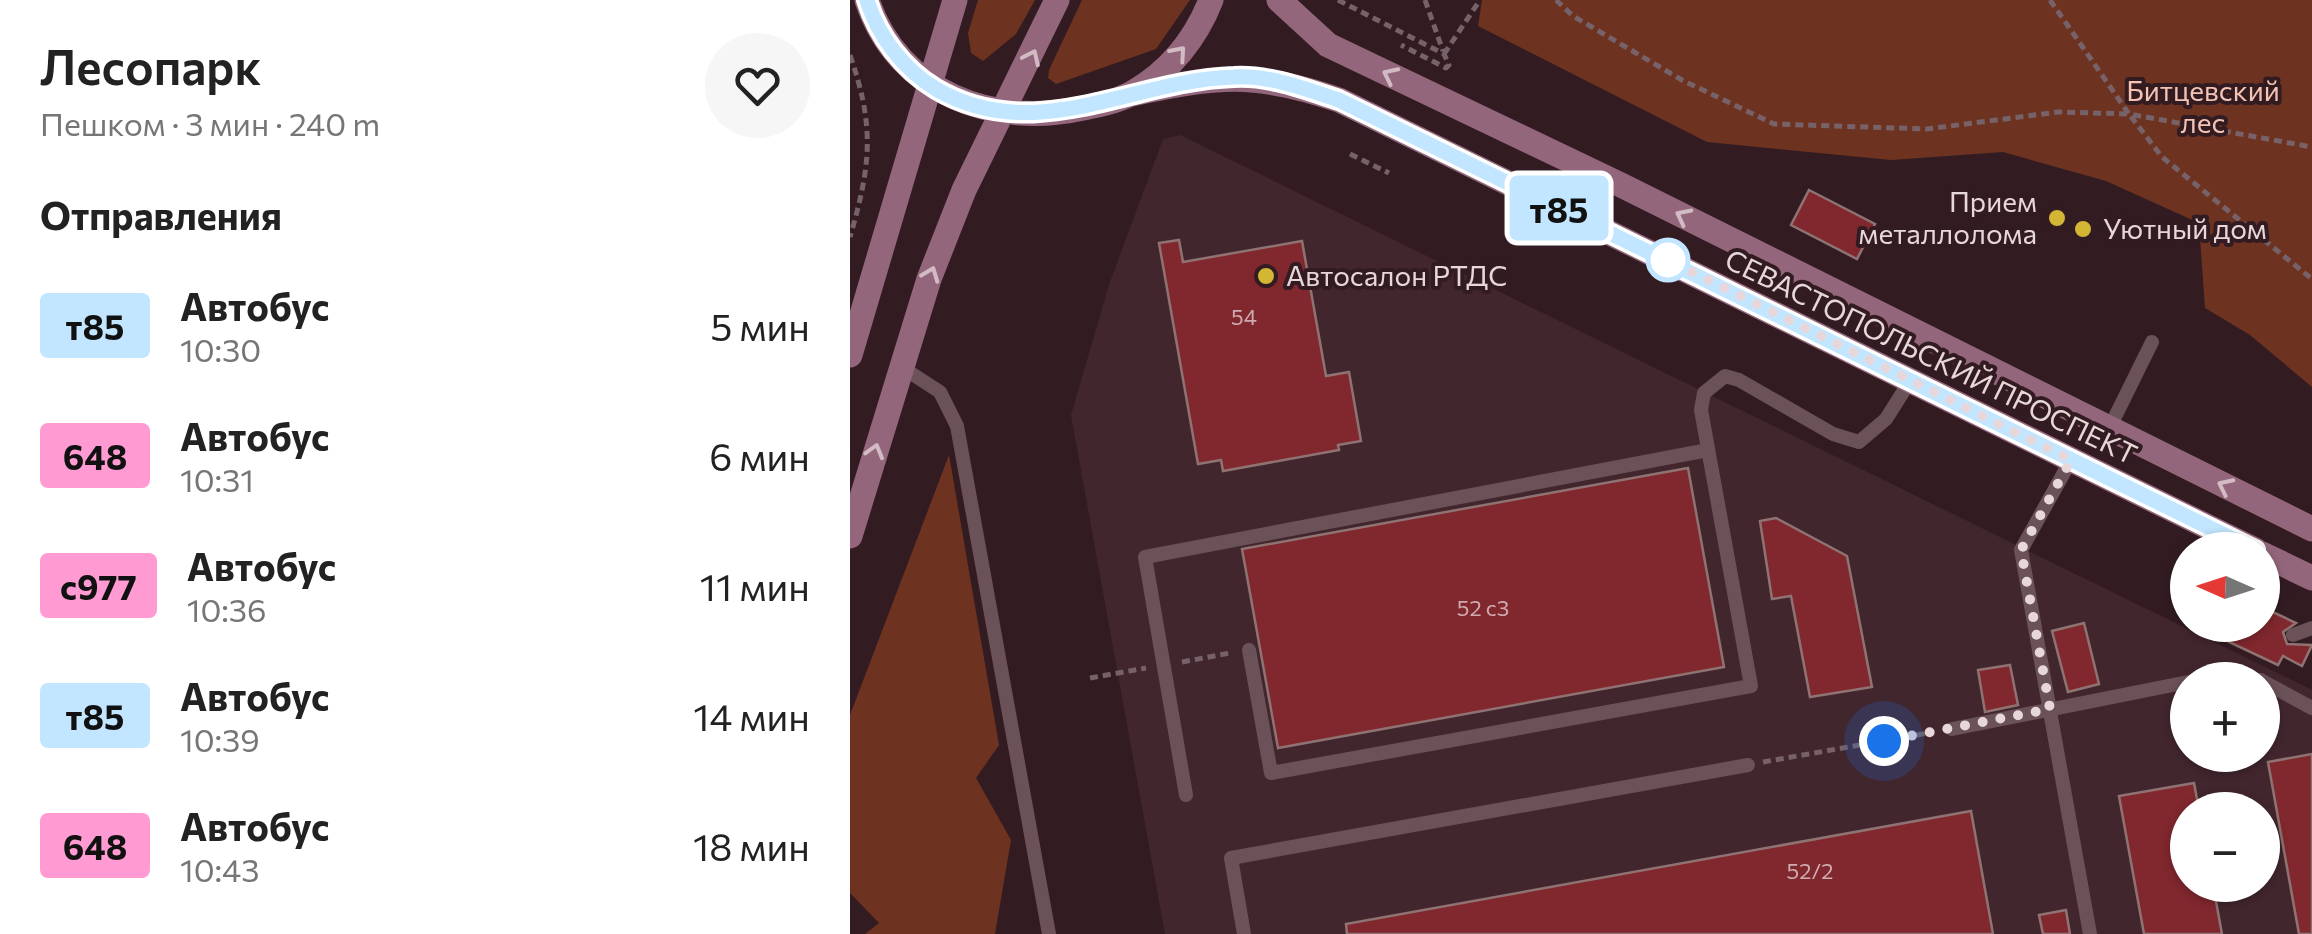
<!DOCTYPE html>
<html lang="ru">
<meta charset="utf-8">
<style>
:root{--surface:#fff;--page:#f6f6f6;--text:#222;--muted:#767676}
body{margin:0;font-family:Commissioner,sans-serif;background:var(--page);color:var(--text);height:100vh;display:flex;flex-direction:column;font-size:38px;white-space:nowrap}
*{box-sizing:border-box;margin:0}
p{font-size:32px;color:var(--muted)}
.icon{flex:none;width:55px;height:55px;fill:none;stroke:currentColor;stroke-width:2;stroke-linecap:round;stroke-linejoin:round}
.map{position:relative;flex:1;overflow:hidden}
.side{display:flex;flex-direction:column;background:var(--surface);width:850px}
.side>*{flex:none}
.badge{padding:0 20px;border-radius:8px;font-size:35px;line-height:65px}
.needle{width:65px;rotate:273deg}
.tools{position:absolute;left:1320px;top:532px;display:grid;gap:20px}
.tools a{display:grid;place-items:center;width:110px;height:110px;border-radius:50%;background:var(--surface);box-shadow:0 2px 8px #0004;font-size:50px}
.you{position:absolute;width:50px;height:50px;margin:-25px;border:8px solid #fff;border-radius:50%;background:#1a73e8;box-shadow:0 0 0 15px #1a73e833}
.map>.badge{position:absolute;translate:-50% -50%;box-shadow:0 0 0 5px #fff}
h2{padding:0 40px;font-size:38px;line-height:90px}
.round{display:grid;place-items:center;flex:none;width:105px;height:105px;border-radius:52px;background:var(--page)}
.headline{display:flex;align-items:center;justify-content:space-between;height:170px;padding:0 40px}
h1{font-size:48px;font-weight:600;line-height:75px}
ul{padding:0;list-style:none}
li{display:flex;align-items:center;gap:30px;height:130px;padding:0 40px}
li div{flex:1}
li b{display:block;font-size:38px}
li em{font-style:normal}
li .badge{min-width:110px;font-weight:700;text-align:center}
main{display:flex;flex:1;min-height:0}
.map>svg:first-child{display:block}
.built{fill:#42262e;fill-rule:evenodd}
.green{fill:#6e3320}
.building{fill:#81272e;stroke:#8f7372;stroke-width:2.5}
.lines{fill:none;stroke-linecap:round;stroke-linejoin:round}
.path{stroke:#766268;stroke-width:5;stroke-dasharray:8 5;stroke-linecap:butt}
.lane{stroke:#6b5158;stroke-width:14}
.secondary{stroke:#94667c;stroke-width:25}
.oneway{stroke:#d2bbc3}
.line-casing{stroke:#fff;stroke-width:22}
.line{stroke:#c2e6ff;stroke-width:15}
.walk{stroke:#e7d7db;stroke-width:10;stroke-dasharray:0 18}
.poi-dot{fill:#d4b635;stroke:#321c22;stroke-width:4}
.stop-dot{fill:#fff;stroke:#c2e6ff;stroke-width:5}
.labels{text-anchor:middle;stroke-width:8;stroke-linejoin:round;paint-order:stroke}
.number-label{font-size:22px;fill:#ceabb0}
.park-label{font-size:28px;fill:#f4c3b3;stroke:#321c22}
.poi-label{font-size:28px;fill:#e7d7db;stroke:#321c22;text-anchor:start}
.street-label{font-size:28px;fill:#e7d7db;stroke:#321c22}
</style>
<main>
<section class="side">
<div class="headline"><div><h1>Лесопарк</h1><p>Пешком · 3 мин · 240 m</p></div><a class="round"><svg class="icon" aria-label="heart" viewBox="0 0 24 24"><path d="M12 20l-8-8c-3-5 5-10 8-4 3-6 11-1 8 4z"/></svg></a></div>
<h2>Отправления</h2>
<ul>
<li><span class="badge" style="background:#c2e6ff;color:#111">т85</span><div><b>Автобус</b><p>10:30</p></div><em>5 мин</em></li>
<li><span class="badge" style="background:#ff9ad2;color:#111">648</span><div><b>Автобус</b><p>10:31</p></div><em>6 мин</em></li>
<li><span class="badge" style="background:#ff9ad2;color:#111">с977</span><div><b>Автобус</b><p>10:36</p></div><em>11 мин</em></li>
<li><span class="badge" style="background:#c2e6ff;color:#111">т85</span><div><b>Автобус</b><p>10:39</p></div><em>14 мин</em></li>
<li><span class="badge" style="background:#ff9ad2;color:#111">648</span><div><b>Автобус</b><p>10:43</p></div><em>18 мин</em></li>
</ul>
</section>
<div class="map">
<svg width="1462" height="934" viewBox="0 0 1462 934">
<rect width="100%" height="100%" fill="#321c22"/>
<path class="built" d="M330,135L1462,690V934H315L221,415L259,285L313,139ZM1338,680H1412V755H1338ZM1338,810H1412V885H1338Z"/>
<path class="green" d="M128,0H185L166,34L133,61L121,53L118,33Z
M232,0H340L306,49L206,84L198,78L199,70Z
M632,0H1462V387L1400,335L1355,308L1349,223L1256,181L1153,152L1041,160L857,142L628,26Z
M99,455L149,745L126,778L161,840L145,934H15L29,923L0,893V715Z"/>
<path class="building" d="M959,190L1025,224L1007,259L941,225Z
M329,240L333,262L452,241L476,376L499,372L511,441L488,445L489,450L373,471L371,460L348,464L309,243Z
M838,468L874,667L428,748L392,549Z
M926,518L997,556L1022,687L960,697L941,596L922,599L910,521Z
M1412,607L1446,623L1433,632L1437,644L1462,645L1452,666L1433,656L1428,665L1379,642L1387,625H1412Z
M1234,623L1249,684L1218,692L1202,631Z
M1160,665L1168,705L1135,712L1128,670Z
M1462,754V934H1449L1418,762Z
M1344,783L1349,810H1338V885H1363L1372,934H1294L1269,796Z
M1121,811L1143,934H497L496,924Z
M1216,910L1220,934H1193L1189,915Z"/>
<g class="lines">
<path class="path" d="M488,0L594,54L599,65L596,68L551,45
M575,0L593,51
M706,0L723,16L832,80L924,124L1077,129L1208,112L1279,114L1312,157L1462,279
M1200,0L1279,114L1462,147
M594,54L630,0
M0,55C25,127 21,165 0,237
M500,154L539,173
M332,662L380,653
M240,678L296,668
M913,762L1084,732"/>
<path class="lane" d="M50,366L90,392L107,426L199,934
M1259,429L1302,342
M1221,460L1171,550L1240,934
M1443,635L1462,628
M399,650L421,773L901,686L851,410L854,393L875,376L889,380L983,434L1009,442L1036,419L1060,381
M1359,680H1411
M1412,681L1462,708
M1102,729L1338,682
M336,795L295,557L858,450
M394,934L381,858L898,765"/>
<path class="secondary" d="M17,0C48,93 143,128 233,108C251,104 269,101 284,92C320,71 346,38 361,0
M429,0L478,45L771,185L1462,529
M282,94C368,76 404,71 489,100L1405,550
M0,355L105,0
M0,536L79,279L114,190L207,0
M1412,554L1462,578"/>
</g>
<defs><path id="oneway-chevron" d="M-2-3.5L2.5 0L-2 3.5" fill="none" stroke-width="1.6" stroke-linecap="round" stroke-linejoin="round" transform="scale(2.5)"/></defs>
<g class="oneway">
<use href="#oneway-chevron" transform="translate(329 53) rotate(-49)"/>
<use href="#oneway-chevron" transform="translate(182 57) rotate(-65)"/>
<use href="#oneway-chevron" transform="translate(540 75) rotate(-154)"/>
<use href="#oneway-chevron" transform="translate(833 216) rotate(-153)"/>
<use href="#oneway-chevron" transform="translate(81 274) rotate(-69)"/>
<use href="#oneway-chevron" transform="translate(25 451) rotate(-74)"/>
<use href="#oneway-chevron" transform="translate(1375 486) rotate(-154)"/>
</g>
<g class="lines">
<defs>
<path id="line" d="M17,0C28,36 53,69 86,89C186,147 281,80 384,77C420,75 455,89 489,100L1405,550"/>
</defs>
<use href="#line" class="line-casing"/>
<use href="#line" class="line"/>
<path class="walk" d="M818,260L814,258L1221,460L1171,550L1200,709L1034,741"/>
</g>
<g class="poi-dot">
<circle cx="1207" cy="218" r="10"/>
<circle cx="1233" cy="229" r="10"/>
<circle cx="416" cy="276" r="10"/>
</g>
<circle class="stop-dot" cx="818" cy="260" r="20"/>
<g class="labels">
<g class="number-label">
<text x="394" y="325">54</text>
<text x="633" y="616">52 с3</text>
<text x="960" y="879">52/2</text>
</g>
<g class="park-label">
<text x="1353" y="101">Битцевский<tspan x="1353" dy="32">лес</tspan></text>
</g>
<g class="poi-label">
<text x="1187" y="212" text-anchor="end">Прием<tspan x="1187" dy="32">металлолома</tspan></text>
<text x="1253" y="239">Уютный дом</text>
<text x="436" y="286">Автосалон РТДС</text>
</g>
<g class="street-label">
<text transform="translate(1081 357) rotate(26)" y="10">СЕВАСТОПОЛЬСКИЙ ПРОСПЕКТ</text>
</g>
</g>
</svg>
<div class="tools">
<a><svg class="needle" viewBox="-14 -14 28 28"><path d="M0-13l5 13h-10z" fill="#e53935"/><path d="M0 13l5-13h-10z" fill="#767676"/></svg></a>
<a>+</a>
<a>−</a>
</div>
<div class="you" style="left:1034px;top:741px"></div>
<b class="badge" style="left:709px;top:208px;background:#c2e6ff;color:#111">т85</b>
</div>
</main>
